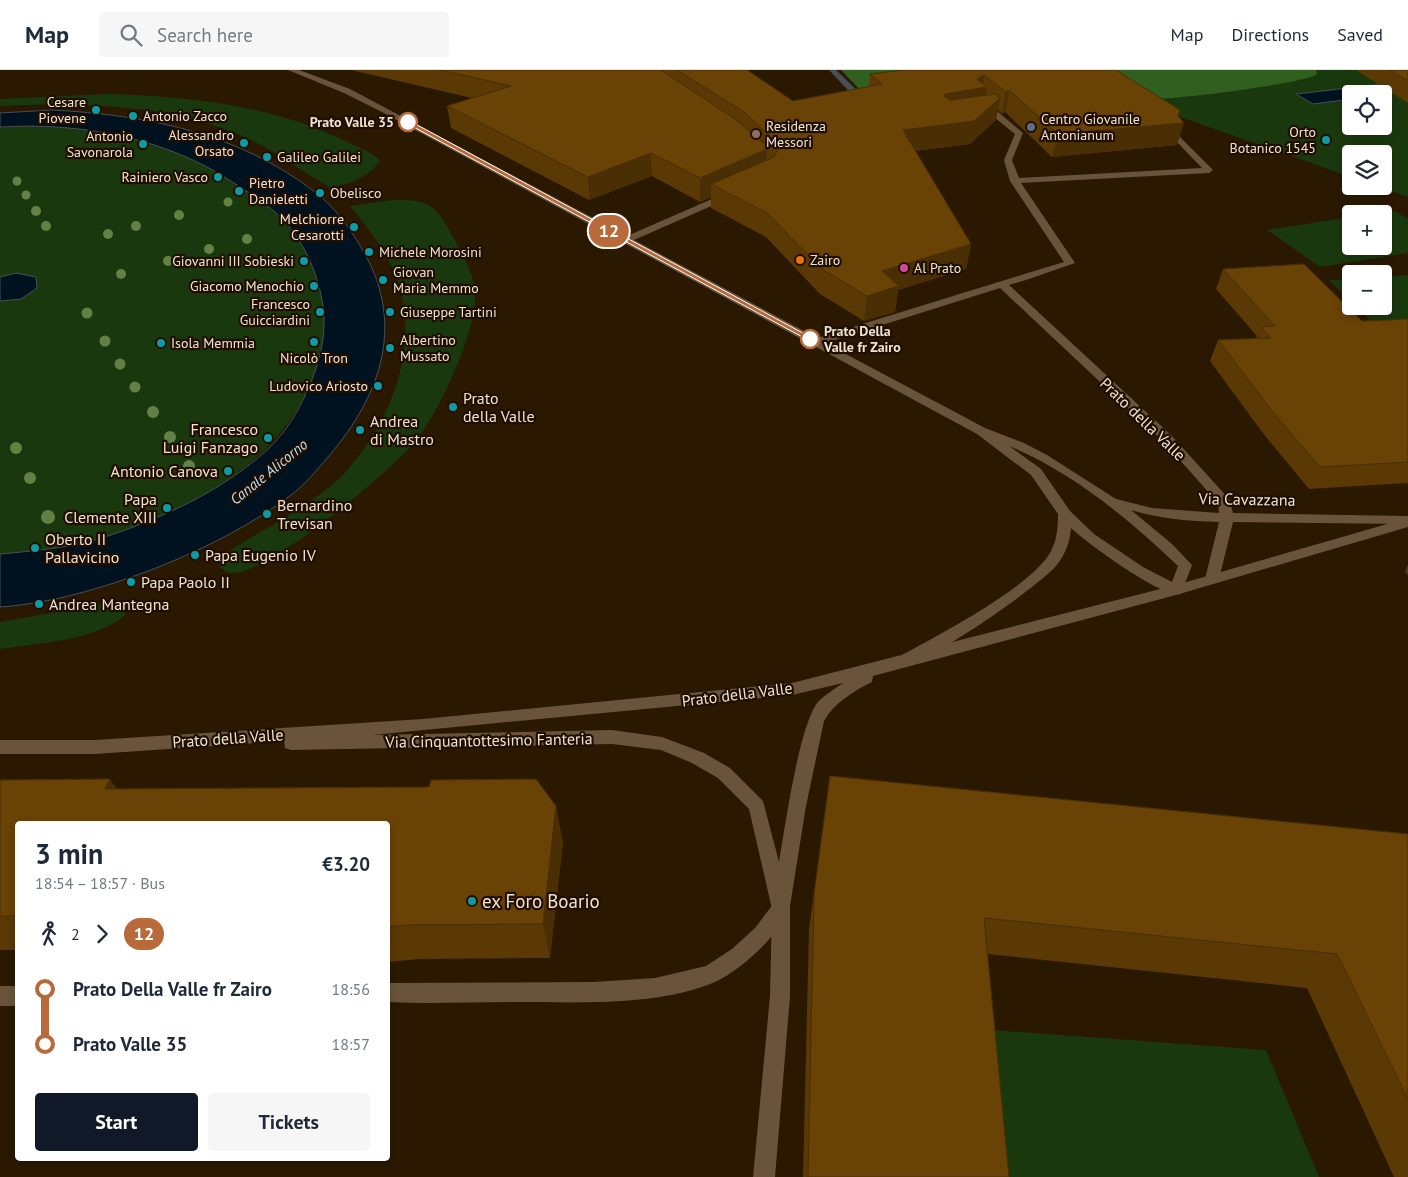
<!DOCTYPE html>
<meta charset="utf-8">
<style>
:root{--surface:#fff;--page:#f6f6f7;--text:#1f2937;--muted:#747a83;--line:#e0e1e3;--accent:#111827}
body{margin:0;font-family:"PT Sans",sans-serif;background:var(--page);color:var(--text);height:100vh;display:flex;flex-direction:column;font-size:19px;white-space:nowrap}
*{box-sizing:border-box;margin:0}
p{font-size:16px;color:var(--muted)}
.icon{flex:none;width:28px;height:28px;fill:none;stroke:currentColor;stroke-width:2;stroke-linecap:round;stroke-linejoin:round}
.map{position:relative;flex:1;overflow:hidden}
.panel{position:absolute;left:15px;top:751px;width:375px;height:340px;display:flex;flex-direction:column;background:var(--surface);border-radius:5px;box-shadow:0 2px 8px #0003}
.panel>*{flex:none}
.badge{padding:0 10px;border-radius:16px;font-size:18px;line-height:32px}
.fabs{position:absolute;left:1342px;top:15px;display:grid;gap:10px}
.fabs a{display:grid;place-items:center;width:50px;height:50px;border-radius:5px;background:var(--surface);box-shadow:0 2px 8px #0003;font-size:25px}
.map>.badge{position:absolute;translate:-50% -50%;box-shadow:0 0 0 2px #fff}
.legs{display:flex;align-items:center;gap:8px;height:55px;padding:0 20px;font-size:16px}
.legs p{margin-inline-start:auto}
.head{display:flex;align-items:center;justify-content:space-between;height:85px;padding:0 20px}
h1{font-size:28px;font-weight:800;line-height:38px}
.action{display:flex;gap:10px;margin-top:auto;padding:10px 20px}
.action a{flex:1;height:58px;border-radius:5px;background:var(--accent);color:#fff;font-size:20px;font-weight:800;line-height:58px;text-align:center}
.action a+a{background:var(--page);color:var(--text)}
ul{padding:0 20px;list-style:none}
li{display:flex;align-items:center;gap:18px;height:55px;font-size:19px}
li i{display:grid;place-items:center;width:8px;height:100%;margin:0 6px;background:currentColor}
li i::after{content:'';width:12px;height:12px;margin:-6px;border:4px solid;border-radius:50%;background:var(--surface)}
li p{margin-inline-start:auto}
li:first-child i{background:linear-gradient(#0000 50%,currentColor 0)}
li:last-child i{background:linear-gradient(currentColor 50%,#0000 0)}
header{display:flex;align-items:center;gap:30px;box-sizing:border-box;height:70px;padding:0 25px;background:var(--surface);border-bottom:1px solid var(--line)}
header strong{font-size:24px}
nav{display:flex;gap:28px;margin-inline-start:auto;font-size:18px}
.search{width:350px;height:45px;background:var(--page);display:flex;align-items:center;gap:12px;box-sizing:border-box;padding:0 18px;border-radius:5px;color:var(--muted);font-size:19px}
.map>svg:first-child{display:block}
.green{fill:#1a380e;fill-rule:evenodd}
.forest{fill:#305f1f}
.water{fill:#00111f;stroke:#475055}
.lines{fill:none;stroke-linecap:round;stroke-linejoin:round}
.stream{fill:#475055;fill-rule:evenodd}
.service{fill:#69543b;fill-rule:evenodd}
.minor{fill:#69543b;fill-rule:evenodd}
.tertiary{fill:#69543b;fill-rule:evenodd}
.tree{fill:#638045}
.wall{fill:#5a3905}
.shaded-wall{fill:#4a2e04}
.building{fill:#694206;stroke:#4a2e04}
.line-1{fill:#b86a3a;stroke:#fff}
.culture-dot{fill:#0f9aa8;stroke:#200f00;stroke-width:2}
.stop-1-dot{fill:#fff;stroke:#b86a3a;stroke-width:2.5}
.service-dot{fill:#5c6f8a;stroke:#200f00;stroke-width:2}
.education-dot{fill:#8d6e63;stroke:#200f00;stroke-width:2}
.food-dot{fill:#e8710a;stroke:#200f00;stroke-width:2}
.hotel-dot{fill:#d1479c;stroke:#200f00;stroke-width:2}
.labels{text-anchor:middle;stroke-width:4.5;stroke-linejoin:round;paint-order:stroke}
.far-poi-label{font-size:14px;fill:#eee2d4;stroke:#200f00;text-anchor:start}
.far-stop-label{font-size:14px;font-weight:bold;fill:#eee2d4;stroke:#200f00;text-anchor:end}
.far-water-label{font-size:15px;font-style:italic;fill:#b7def9;stroke:#200f00}
.poi-label{font-size:16px;fill:#eee2d4;stroke:#200f00;text-anchor:start}
.street-label{font-size:16px;fill:#eee2d4;stroke:#200f00}
.near-poi-label{font-size:19px;fill:#eee2d4;stroke:#200f00;text-anchor:start}
</style>
<header>
<strong>Map</strong>
<div class="search"><svg class="icon" aria-label="search" viewBox="0 0 24 24"><circle cx="10" cy="10" r="6"/><path d="M15 15l6 6"/></svg>Search here</div>
<nav><a>Map</a><a>Directions</a><a>Saved</a></nav>
</header>
<div class="map">
<svg width="1408" height="1107" viewBox="0 0 1408 1107">
<rect width="100%" height="100%" fill="#2a1801"/>
<path class="green" d="M1103,0H1408V127L1377,116H1384V84H1351V107L1166,42ZM1351,24H1384V56H1351Z
M107,24C188,26 270,35 343,70C355,76 370,81 380,90C371,106 348,116 330,117C304,103 281,85 255,72C177,34 84,32 0,36V29Z
M0,57C80,52 167,68 234,113C248,122 263,131 276,143C304,168 321,209 324,245C325,269 320,290 311,312C276,397 185,442 102,468C69,478 34,481 0,484Z
M393,130C433,129 437,137 456,172C464,187 473,203 475,221C479,257 438,346 414,373C389,402 267,506 231,503C226,503 222,499 219,496L221,487C260,460 305,440 341,407C348,401 354,391 360,384C397,335 418,269 397,209C387,182 368,158 350,136Z
M1395,141L1408,149V183L1320,197L1267,160L1351,147V176H1384V144H1374Z
M1408,205V255L1377,257L1356,236H1384V207Z
M1351,209V232L1329,210Z
M119,531L126,533L125,545C96,571 38,573 0,579V552Z
M977,959L1266,980L1319,1107H990Z"/>
<path class="forest" d="M841,0H1039L860,20Z
M1103,0H1316L1317,4C1309,13 1157,33 1144,28C1130,22 1116,9 1103,0Z"/>
<path class="water" d="M1408,11V21L1384,24H1351V29L1313,34L1296,24Z
M52,40C147,45 239,63 316,123C333,136 348,155 359,174C407,250 383,323 328,387C318,399 307,412 295,422C255,453 208,477 161,496C110,516 55,533 0,537V484C34,481 69,478 102,468C160,449 221,422 267,380C287,362 301,337 311,312C320,290 325,269 324,245C321,209 304,167 276,143C263,131 248,122 234,113C167,68 80,52 0,57V43Z
M16,203L36,207L37,218L21,229L0,231V207Z"/>
<g class="lines">
<path class="stream" d="M829,0H836L867,30V34H861Z"/>
<path class="service" d="M979,31H985L1023,63L1012,90L1019,108L1202,98L1173,68V64L1176,63L1213,100L1209,103L1021,113L1075,193L1026,210H1018V206L1064,192L1010,111L1004,90L1015,64L979,35Z
M781,830L788,833L790,839C778,865 742,900 715,912C656,937 576,932 513,932C471,932 429,934 388,932V913L594,912L655,908L706,896L732,879L755,858L774,833Z
M0,916H18V936H0Z"/>
<path class="minor" d="M288,0H299L350,19L627,166L728,122H734V126L634,170L817,268L1018,206H1026V210L1009,215L1171,365L1229,429L1233,443L1408,446V454L1233,452L1219,509L1212,514L1205,509L1219,452C1189,451 1160,449 1131,440L1172,474L1192,495L1181,524C1163,529 1087,473 1071,458C1070,472 1065,485 1056,496C1039,516 922,599 902,593L899,589L902,585C938,565 1033,516 1051,481C1057,470 1058,457 1058,444L1031,405L977,364L382,42L344,23ZM1000,218L1163,371L1218,433L1219,443L1152,438L1116,429L1047,385L1024,373L985,358L825,273ZM1009,376C1072,402 1129,449 1178,496L1172,512L1143,497L1094,464L1070,441L1041,399Z"/>
<path class="tertiary" d="M1408,448V457L1176,525L873,606L872,612C854,621 834,633 824,651L806,736L790,836V926L775,1107H753L770,926L772,839L749,739L718,708L692,693L661,680L612,674L291,680L285,678L284,671L95,684H0V670H95L423,649L792,613L1176,515ZM843,613C835,619 824,625 818,632C799,655 785,758 779,792L763,731L730,698L704,683L662,667L612,660L372,665L792,625Z"/>
</g>
<g class="tree">
<circle cx="17" cy="111" r="4.5"/>
<circle cx="26" cy="125" r="4.5"/>
<circle cx="228" cy="132" r="4.5"/>
<circle cx="36" cy="141" r="5"/>
<circle cx="179" cy="145" r="5"/>
<circle cx="46" cy="156" r="5"/>
<circle cx="136" cy="156" r="5"/>
<circle cx="108" cy="164" r="5"/>
<circle cx="247" cy="169" r="5"/>
<circle cx="209" cy="179" r="5"/>
<circle cx="168" cy="191" r="5"/>
<circle cx="121" cy="204" r="5"/>
<circle cx="87" cy="243" r="5.5"/>
<circle cx="105" cy="271" r="5.5"/>
<circle cx="120" cy="294" r="5.5"/>
<circle cx="135" cy="317" r="5.5"/>
<circle cx="153" cy="342" r="6"/>
<circle cx="170" cy="367" r="6"/>
<circle cx="16" cy="378" r="6"/>
<circle cx="189" cy="396" r="6"/>
<circle cx="30" cy="408" r="6"/>
<circle cx="48" cy="447" r="7"/>
</g>
<path class="wall" d="M351,0H747L793,31L869,17L870,4L1116,0L1178,46L1177,75L1052,87L1005,42L1002,44L998,40L996,50L970,74L915,81L971,174L966,199L898,220L895,242L864,251L820,224L766,167L711,138V127L700,132L652,106L589,130L451,58L447,36L472,28Z
M1356,0H1408V33Z
M1223,199L1362,251L1408,249V413L1309,419L1262,362L1210,291L1218,270L1256,268L1257,266L1216,219Z
M1408,495V506L1405,501Z
M830,706L1408,764V1107H1394L1307,918L988,884L1009,1107H803L809,859Z
M0,710L117,719L563,772L550,888L420,889L388,892V754H18V880H0Z"/>
<path class="shaded-wall" d="M984,5L982,18L987,17L983,39L942,46L944,26L945,24Z
M1009,20L1005,42L1002,44L1006,22Z
M1000,28L996,50L970,74L900,83L903,60Z
M1184,53L1177,75L1052,87L1058,64Z
M767,76L766,99L711,114V127L700,132V108Z
M651,83L652,106L589,130L588,107Z
M971,174L966,199L898,220L895,242L864,251L867,226L882,201Z
M110,709L135,746L105,719Z
M556,736L563,772L550,888L543,854Z"/>
<path class="building" d="M440,0H661L735,49L767,76L765,80L700,108L651,83L588,107L447,36L511,16Z
M677,0H747L793,31L882,14L870,4L904,0H1116L1180,40L1178,46L1184,53L1058,64L1009,20L1006,22L984,5L977,9L987,17L945,24L944,26L950,30L995,24L1000,28L974,51L903,60L971,174L882,201L899,216L867,226L822,199L767,143L711,114L774,87L780,76L744,42Z
M1390,0H1408V11Z
M1304,194L1362,251L1408,249V392L1320,397L1272,341L1218,270L1271,268L1261,257L1275,256L1223,199Z
M830,706L1408,764V1029L1337,884L984,848L1009,1107H808L814,824Z
M110,709L105,719L429,717L431,710L536,709L556,736L543,854L406,855L388,857V754H18V846H0V710Z"/>
<path class="line-1" d="M406,51H410L814,269L808,270L406,53Z"/>
<g class="culture-dot">
<circle cx="96" cy="40" r="5"/>
<circle cx="133" cy="46" r="5"/>
<circle cx="1326" cy="70" r="5"/>
<circle cx="244" cy="73" r="5"/>
<circle cx="143" cy="74" r="5"/>
<circle cx="267" cy="87" r="5"/>
<circle cx="218" cy="107" r="5"/>
<circle cx="239" cy="121" r="5"/>
<circle cx="320" cy="123" r="5"/>
<circle cx="354" cy="157" r="5"/>
<circle cx="369" cy="182" r="5"/>
<circle cx="304" cy="191" r="5"/>
<circle cx="383" cy="210" r="5"/>
<circle cx="314" cy="216" r="5"/>
<circle cx="320" cy="242" r="5"/>
<circle cx="390" cy="242" r="5"/>
<circle cx="314" cy="272" r="5"/>
<circle cx="161" cy="273" r="5"/>
<circle cx="390" cy="278" r="5"/>
<circle cx="378" cy="316" r="5"/>
<circle cx="453" cy="337" r="5"/>
<circle cx="360" cy="360" r="5"/>
<circle cx="268" cy="368" r="5"/>
<circle cx="228" cy="401" r="5"/>
<circle cx="167" cy="438" r="5"/>
<circle cx="267" cy="444" r="5"/>
<circle cx="35" cy="478" r="5"/>
<circle cx="195" cy="485" r="5"/>
<circle cx="131" cy="512" r="5"/>
<circle cx="39" cy="534" r="5"/>
<circle cx="472" cy="831" r="5"/>
</g>
<g class="stop-1-dot">
<circle cx="408" cy="52" r="9"/>
<circle cx="810" cy="269" r="9"/>
</g>
<circle class="service-dot" cx="1031" cy="57" r="5"/>
<circle class="education-dot" cx="756" cy="64" r="5"/>
<circle class="food-dot" cx="800" cy="190" r="5"/>
<circle class="hotel-dot" cx="904" cy="198" r="5"/>
<g class="labels">
<g class="far-poi-label">
<text x="86" y="37" text-anchor="end">Cesare<tspan x="86" dy="16">Piovene</tspan></text>
<text x="143" y="51">Antonio Zacco</text>
<text x="1041" y="54">Centro Giovanile<tspan x="1041" dy="16">Antonianum</tspan></text>
<text x="766" y="61">Residenza<tspan x="766" dy="16">Messori</tspan></text>
<text x="1316" y="67" text-anchor="end">Orto<tspan x="1316" dy="16">Botanico 1545</tspan></text>
<text x="234" y="70" text-anchor="end">Alessandro<tspan x="234" dy="16">Orsato</tspan></text>
<text x="133" y="71" text-anchor="end">Antonio<tspan x="133" dy="16">Savonarola</tspan></text>
<text x="277" y="92">Galileo Galilei</text>
<text x="208" y="112" text-anchor="end">Rainiero Vasco</text>
<text x="249" y="118">Pietro<tspan x="249" dy="16">Danieletti</tspan></text>
<text x="330" y="128">Obelisco</text>
<text x="344" y="154" text-anchor="end">Melchiorre<tspan x="344" dy="16">Cesarotti</tspan></text>
<text x="379" y="187">Michele Morosini</text>
<text x="810" y="195">Zairo</text>
<text x="294" y="196" text-anchor="end">Giovanni III Sobieski</text>
<text x="914" y="203">Al Prato</text>
<text x="393" y="207">Giovan<tspan x="393" dy="16">Maria Memmo</tspan></text>
<text x="304" y="221" text-anchor="end">Giacomo Menochio</text>
<text x="310" y="239" text-anchor="end">Francesco<tspan x="310" dy="16">Guicciardini</tspan></text>
<text x="400" y="247">Giuseppe Tartini</text>
<text x="400" y="275">Albertino<tspan x="400" dy="16">Mussato</tspan></text>
<text x="171" y="278">Isola Memmia</text>
<text x="314" y="293" text-anchor="middle">Nicolò Tron</text>
<text x="368" y="321" text-anchor="end">Ludovico Ariosto</text>
</g>
<g class="far-stop-label">
<text x="394" y="57">Prato Valle 35</text>
<text x="824" y="266" text-anchor="start">Prato Della<tspan x="824" dy="16">Valle fr Zairo</tspan></text>
</g>
<g class="far-water-label">
<text transform="translate(269 402) rotate(-39)" y="5">Canale Alicorno</text>
</g>
<g class="poi-label">
<text x="463" y="334">Prato<tspan x="463" dy="18">della Valle</tspan></text>
<text x="370" y="357">Andrea<tspan x="370" dy="18">di Mastro</tspan></text>
<text x="258" y="365" text-anchor="end">Francesco<tspan x="258" dy="18">Luigi Fanzago</tspan></text>
<text x="218" y="407" text-anchor="end">Antonio Canova</text>
<text x="157" y="435" text-anchor="end">Papa<tspan x="157" dy="18">Clemente XIII</tspan></text>
<text x="277" y="441">Bernardino<tspan x="277" dy="18">Trevisan</tspan></text>
<text x="45" y="475">Oberto II<tspan x="45" dy="18">Pallavicino</tspan></text>
<text x="205" y="491">Papa Eugenio IV</text>
<text x="141" y="518">Papa Paolo II</text>
<text x="49" y="540">Andrea Mantegna</text>
</g>
<g class="street-label">
<text transform="translate(1143 349) rotate(44)" y="6">Prato della Valle</text>
<text transform="translate(1247 429) rotate(1)" y="6">Via Cavazzana</text>
<text transform="translate(737 624) rotate(-7)" y="6">Prato della Valle</text>
<text transform="translate(228 668) rotate(-4)" y="6">Prato della Valle</text>
<text transform="translate(489 670) rotate(-1)" y="6">Via Cinquantottesimo Fanteria</text>
</g>
<g class="near-poi-label">
<text x="482" y="838">ex Foro Boario</text>
</g>
</g>
</svg>
<div class="fabs">
<a><svg class="icon" aria-label="locate" viewBox="0 0 24 24"><circle cx="12" cy="12" r="6"/><path d="M12 2v4M12 18v4M2 12h4M18 12h4"/></svg></a>
<a><svg class="icon" aria-label="layers" viewBox="0 0 24 24"><path d="M12 4l9 5-9 5-9-5zM3 14l9 5 9-5"/></svg></a>
<a>+</a>
<a>−</a>
</div>
<b class="badge" style="left:609px;top:161px;background:#b86a3a;color:#fff">12</b>
<section class="panel">
<div class="head"><div><h1>3 min</h1><p>18:54 – 18:57 · Bus</p></div><b>€3.20</b></div>
<div class="legs"><svg class="icon" aria-label="walk" viewBox="0 0 24 24"><circle cx="13" cy="4" r="2"/><path d="M13 8l-2 6 4 7M11 14l-3 7M7 12l3-4h3l4 4"/></svg>2<svg class="icon" aria-label="forward" viewBox="0 0 24 24"><path d="M9 5l7 7-7 7"/></svg><b class="badge" style="background:#b86a3a;color:#fff">12</b></div>
<ul>
<li><i style="color:#b86a3a"></i><b>Prato Della Valle fr Zairo</b><p>18:56</p></li>
<li><i style="color:#b86a3a"></i><b>Prato Valle 35</b><p>18:57</p></li>
</ul>
<div class="action"><a>Start</a><a>Tickets</a></div>
</section>
</div>
